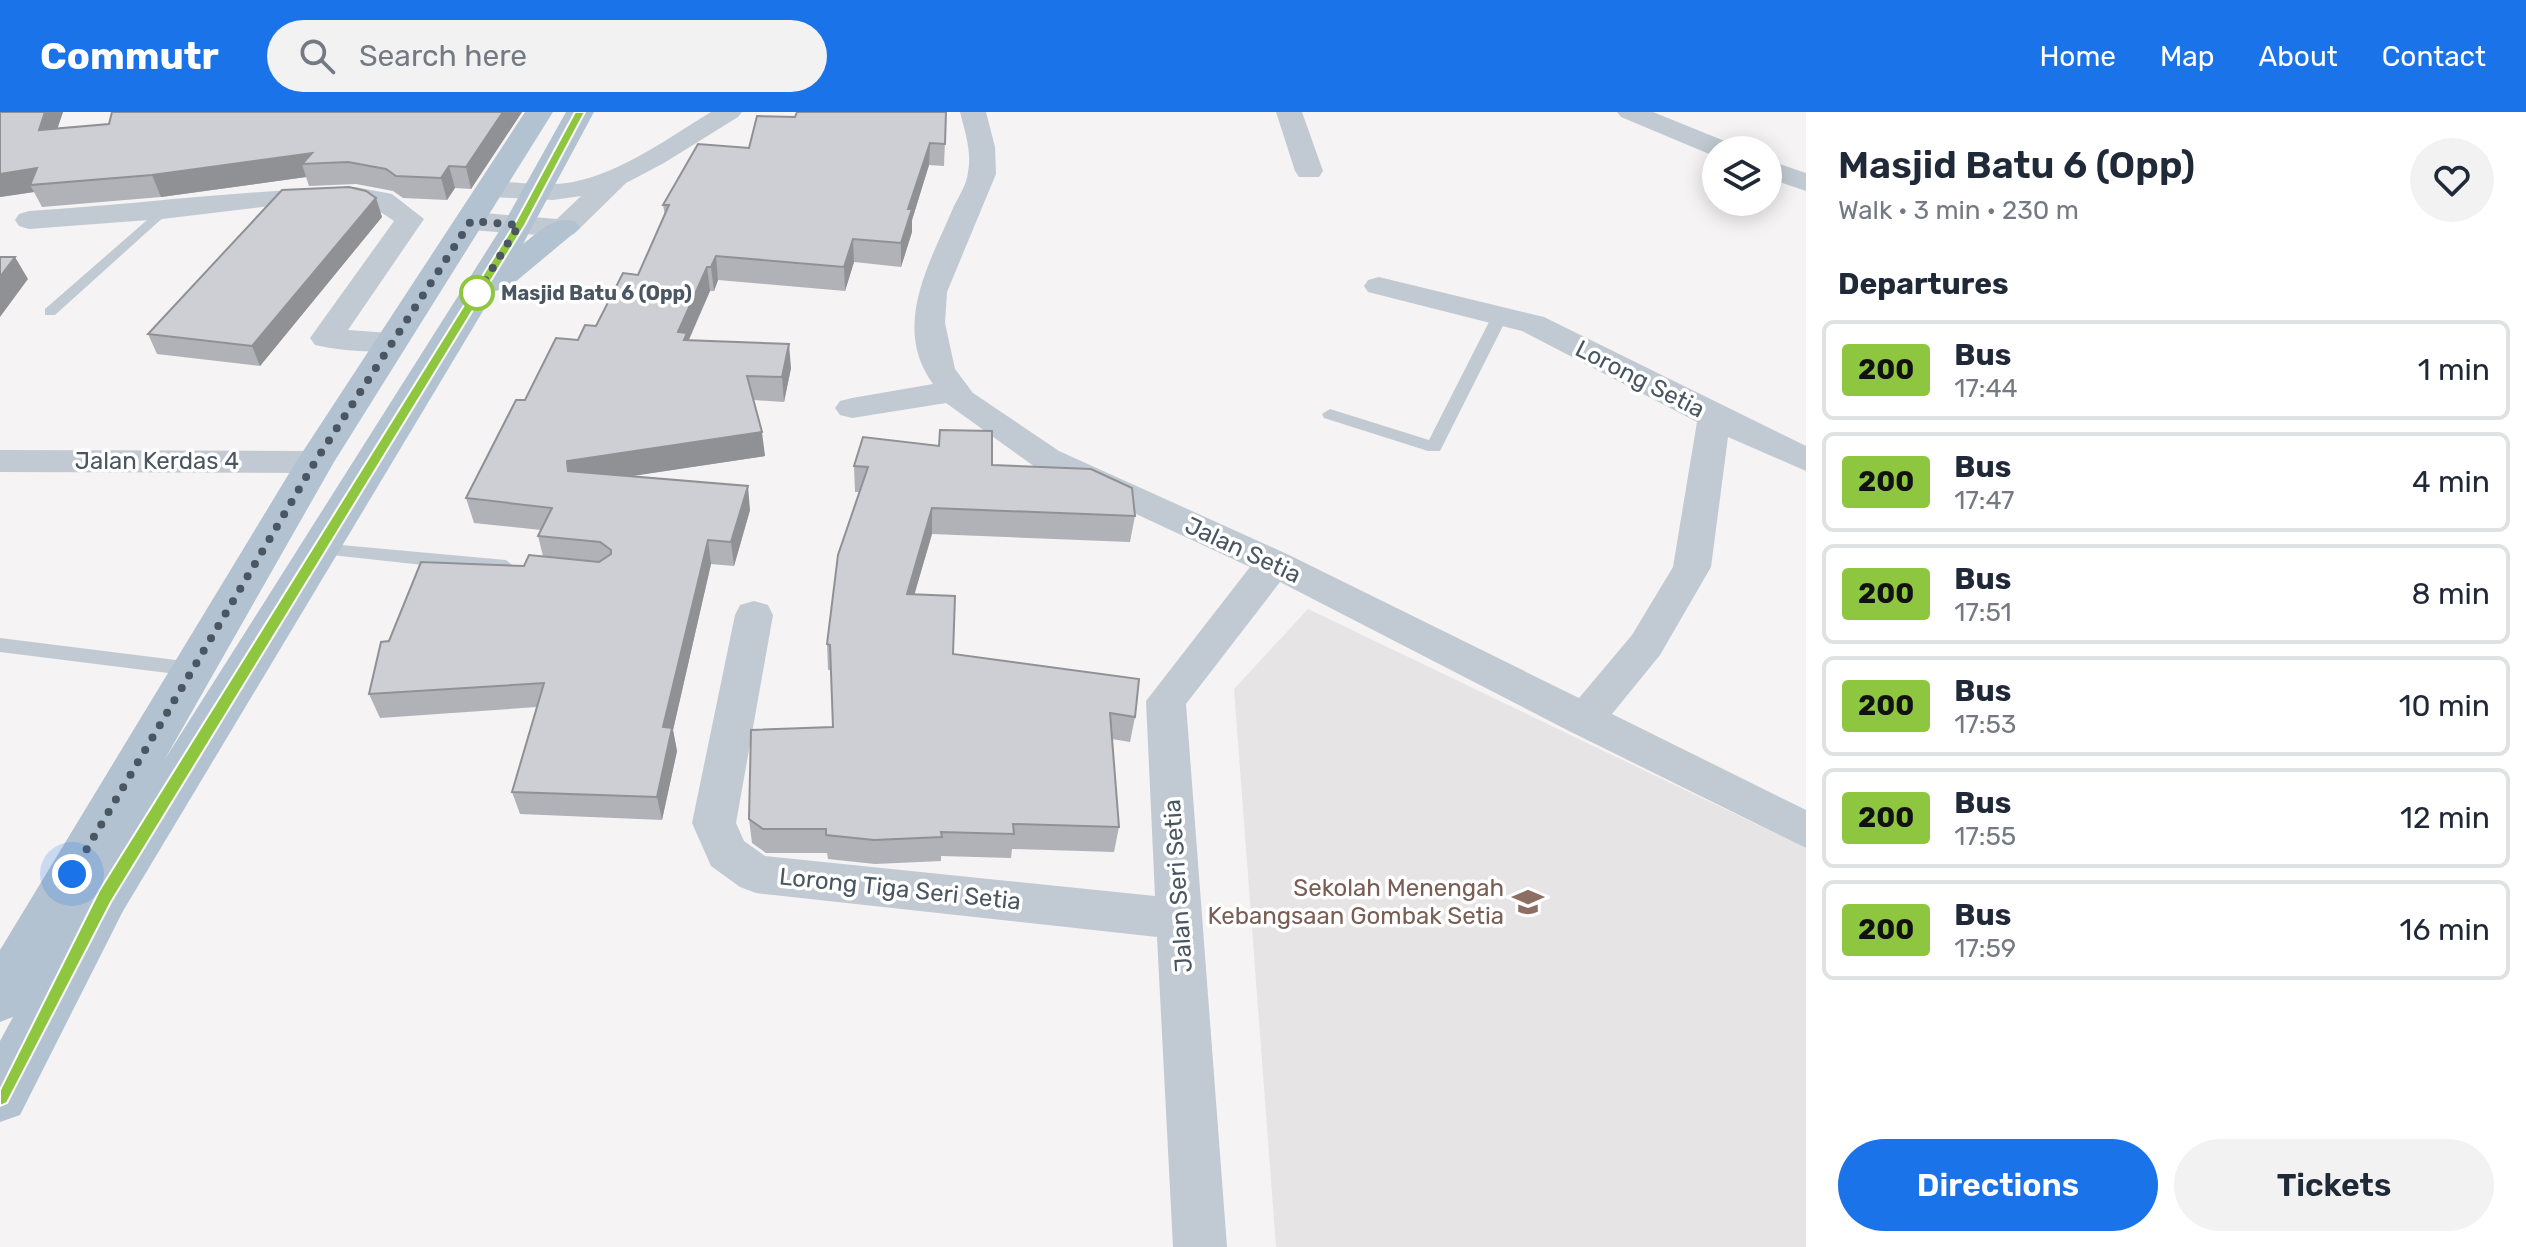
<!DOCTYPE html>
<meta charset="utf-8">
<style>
:root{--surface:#fff;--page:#f2f2f3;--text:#1f2937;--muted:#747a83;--line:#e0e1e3;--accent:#1a73e8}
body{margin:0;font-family:Rubik,sans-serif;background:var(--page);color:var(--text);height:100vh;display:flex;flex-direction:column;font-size:30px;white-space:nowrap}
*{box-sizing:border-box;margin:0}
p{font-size:26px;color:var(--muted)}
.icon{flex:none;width:44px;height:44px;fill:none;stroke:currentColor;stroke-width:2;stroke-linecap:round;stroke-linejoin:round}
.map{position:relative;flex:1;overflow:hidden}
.panel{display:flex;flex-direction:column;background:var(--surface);width:720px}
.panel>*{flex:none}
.badge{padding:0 16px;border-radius:6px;font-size:28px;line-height:52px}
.fabs{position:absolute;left:1702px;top:24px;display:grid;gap:16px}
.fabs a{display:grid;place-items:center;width:80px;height:80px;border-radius:50%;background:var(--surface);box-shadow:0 4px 20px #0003;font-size:40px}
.you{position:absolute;width:40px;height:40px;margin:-20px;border:6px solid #fff;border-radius:50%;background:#1a73e8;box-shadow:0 0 0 12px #1a73e833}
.map>.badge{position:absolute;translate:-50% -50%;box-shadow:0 0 0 4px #fff}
h2{padding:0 32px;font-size:30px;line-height:72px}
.round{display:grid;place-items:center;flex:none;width:84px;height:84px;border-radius:42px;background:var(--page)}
.summary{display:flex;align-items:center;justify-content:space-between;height:136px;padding:0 32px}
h1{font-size:38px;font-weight:600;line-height:60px}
.button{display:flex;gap:16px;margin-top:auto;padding:16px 32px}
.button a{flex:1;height:92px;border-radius:48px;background:var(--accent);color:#fff;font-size:32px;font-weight:600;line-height:92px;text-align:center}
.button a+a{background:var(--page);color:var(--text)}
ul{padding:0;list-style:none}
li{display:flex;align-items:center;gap:24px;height:100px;margin:0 16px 12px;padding:0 16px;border:4px solid var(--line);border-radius:12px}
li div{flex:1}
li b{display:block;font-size:30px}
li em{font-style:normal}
li .badge{min-width:88px;font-weight:700;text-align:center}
header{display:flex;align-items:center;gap:48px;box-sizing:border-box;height:112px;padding:0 40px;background:var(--accent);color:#fff}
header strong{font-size:38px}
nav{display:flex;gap:44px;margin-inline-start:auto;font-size:28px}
.search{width:560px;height:72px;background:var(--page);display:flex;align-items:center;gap:20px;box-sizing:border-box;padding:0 28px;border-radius:44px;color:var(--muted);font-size:30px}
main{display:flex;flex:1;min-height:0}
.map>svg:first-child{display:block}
.education{fill:#e6e4e5}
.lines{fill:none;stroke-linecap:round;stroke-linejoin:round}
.service{fill:#c1cad2;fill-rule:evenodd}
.minor{fill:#c1cad2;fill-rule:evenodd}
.primary{fill:#b3c2d1;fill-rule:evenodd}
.wall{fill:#b0b2b7}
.shaded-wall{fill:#909195}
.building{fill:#cdcfd5;stroke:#909195;stroke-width:2}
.line{fill:#8ec63f;stroke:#fff;stroke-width:2}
.walk{stroke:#4a5661;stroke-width:8;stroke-dasharray:0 14.4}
.stop-dot{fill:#fff;stroke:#8ec63f;stroke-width:4}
.labels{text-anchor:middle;stroke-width:7;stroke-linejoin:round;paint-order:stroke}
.far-stop-label{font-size:20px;font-weight:bold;fill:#4a5661;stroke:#fff;text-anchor:start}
.street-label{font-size:24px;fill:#4a5661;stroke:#fff}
.education-label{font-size:24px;fill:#785e54;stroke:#fff;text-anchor:end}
</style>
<header>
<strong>Commutr</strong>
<div class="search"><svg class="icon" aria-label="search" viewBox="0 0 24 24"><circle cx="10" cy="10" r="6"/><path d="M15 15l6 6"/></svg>Search here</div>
<nav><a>Home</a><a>Map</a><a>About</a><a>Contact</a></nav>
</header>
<main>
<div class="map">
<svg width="1806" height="1135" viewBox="0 0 1806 1135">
<rect width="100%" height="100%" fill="#f5f3f3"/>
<path class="education" d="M1308,497L1806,736V1135H1276L1234,577Z"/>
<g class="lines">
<path class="service" d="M162,95L167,96V102L55,203H45V197Z
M1501,197L1509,202L1440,339H1428L1324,306L1322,302L1330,297L1429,328L1493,202Z
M319,431L506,448L515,455L506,462L313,441L310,437Z
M0,526L192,550L199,552L202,557L199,562L192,564L0,540Z"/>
<path class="minor" d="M711,0H742L738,5L664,51L626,71L574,122L564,125L471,118L461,115L457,109L461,103L471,100L557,107L581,84L553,88L492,85L482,83L478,77L482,71L492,69C519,70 546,75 573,70C623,60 668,26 711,0Z
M960,0H986L995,35L996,62L947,180L945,211L955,257L973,281L1059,339L1287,442L1579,586L1632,523L1673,455L1697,310L1522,219L1368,180L1364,174L1368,168L1379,165L1544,205L1806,334V359L1728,325L1711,455L1660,543L1612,602L1806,698V736L1569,619L1280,470L1186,592L1227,1135H1173L1157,825L756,781L740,775L711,754L692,711L735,503L740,493L754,489L768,493L773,503L736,711L744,729L765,744L1155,784L1146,589L1250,455L1035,355L946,291L852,306L840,303L835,296L840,289L852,286L933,272C891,214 930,151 954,94C959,84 967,72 968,60C972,40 965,20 960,0Z
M1276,0H1302L1323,59L1319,65H1299L1295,59Z
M1617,0H1653L1732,32L1736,38H1716V44H1714L1621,5Z
M1768,48L1806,61V79L1768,66Z
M355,75L392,82L424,107L348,218L404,222L409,229L404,236C378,242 341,239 315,233L310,226L394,109L373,95L355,91L270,94L162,107L29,117L19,114L15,108L19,102L29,99C138,92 246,78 355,75Z
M0,338L315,339L327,342L332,350L327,358L315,361L0,360Z"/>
<path class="primary" d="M525,0H553L334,350L165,647L503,113L566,0H594L523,132C540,119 553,104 575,109L580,116L508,176L495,179L123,799L20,1003L0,1010V929L13,905L0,910V838L296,350Z"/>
</g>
<path class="wall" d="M0,0H63L57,16L109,12L112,0H522L471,77L455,76L447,88L403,86L393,79L356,72L309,74L306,65L161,85L42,95L34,80L0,85Z
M946,0L944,54L929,53L912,108V120L901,155L854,150L845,179L718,168L714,179H710L689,228L791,256L784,290L754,288L765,344L630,364L750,398L734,454L711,452L673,618L677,639L662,708L520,702L512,680L537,595L380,606L369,582L389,529L524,454L543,444L538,424L541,418L474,411L466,386L525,288L578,228L596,214L638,163L665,103L663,93L795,5Z
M376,86L382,105L260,254L157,242L148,222Z
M992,353L1135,404L1130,430L932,422L914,482L953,542L1135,605L1130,630L1112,627L1119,715L1114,740L1012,737L1011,746L941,744V749L875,752L828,747L827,741H766L752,731L749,707L833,615L831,558H828L827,532L860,380H855L854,354Z"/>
<path class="shaded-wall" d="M45,0H63L50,39L39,18Z
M503,0H522L471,77L466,55Z
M930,31L929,53L912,108V120L901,155V131L908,97Z
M312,41L302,52L306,65L161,85L152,63Z
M449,54L455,76L447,88L441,66Z
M37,56L30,73L34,80L0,85V62Z
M376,86L382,105L260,254L252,234Z
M853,127L854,150L845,179L844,155Z
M716,144L718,168L714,179L711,155Z
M15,145L28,167L0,205V165Z
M707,155L710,179L688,229L690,244L678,220Z
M789,232L791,256L784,290L782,265Z
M762,320L765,344L573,373L568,359L567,349Z
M748,374L750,398L734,454L731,430Z
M932,396V422L907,508V482Z
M708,428L711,452L673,618L677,639L662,708L657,685L663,615Z"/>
<path class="building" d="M0,0H45L39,18L109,12L112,0H503L466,55L449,54L441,66L396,64L386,57L348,50L302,52L312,41L152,63L30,73L37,56L0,62Z
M797,0H946L945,32L930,31L908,97H912L901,131L853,127L844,155L716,144L711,155H707L678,220L687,221L684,228L789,232L782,265L747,264L762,320L567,349L568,359L748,374L731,430L708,428L663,615L672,616L657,685L512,680L544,571L369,582L381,530L389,529L421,450L524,454L529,443L599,450L611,442V438L600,430L538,424L552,396L466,386L516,288H525L556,226L578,228L585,213L596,214L623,161L638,163L669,93H663L698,32L749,36L757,4L795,5Z
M349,75L366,79L376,86L252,234L148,222L282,78Z
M0,145H15L0,165Z
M940,318L992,319V353L1091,357L1132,376L1135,404L932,396L907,482L955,484L953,542L1139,567L1135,605L1110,601L1119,715L1013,712L1014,722L941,720L942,725L874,728L826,723V717H763L749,707L751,618L833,615L830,533L827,532L838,443L868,355L854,354L863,325L939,334Z"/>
<path class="line" d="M575,0H585L525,113L111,790L7,991L0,994V978L99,779L514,113Z"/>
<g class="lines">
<path class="walk" d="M72,762L315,350L471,109L519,113L475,185L477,181"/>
</g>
<defs>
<symbol id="school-bare" viewBox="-9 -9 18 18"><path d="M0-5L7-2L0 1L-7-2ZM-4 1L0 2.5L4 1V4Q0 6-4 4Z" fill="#8d6e63" stroke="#fff" stroke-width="2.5" paint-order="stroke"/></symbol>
</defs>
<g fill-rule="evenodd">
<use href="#school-bare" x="1506" y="768" width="44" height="44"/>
</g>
<circle class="stop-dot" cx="477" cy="181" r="16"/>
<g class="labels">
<g class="far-stop-label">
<text x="501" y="188">Masjid Batu 6 (Opp)</text>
</g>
<g class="street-label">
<text transform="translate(1640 267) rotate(27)" y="8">Lorong Setia</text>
<text x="157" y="357">Jalan Kerdas 4</text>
<text transform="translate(1243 438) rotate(25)" y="8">Jalan Setia</text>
<text transform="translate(1178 774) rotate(-94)" y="8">Jalan Seri Setia</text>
<text transform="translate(900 777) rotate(6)" y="8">Lorong Tiga Seri Setia</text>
</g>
<g class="education-label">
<text x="1504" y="784">Sekolah Menengah<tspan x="1504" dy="28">Kebangsaan Gombak Setia</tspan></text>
</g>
</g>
</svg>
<div class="fabs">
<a><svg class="icon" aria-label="layers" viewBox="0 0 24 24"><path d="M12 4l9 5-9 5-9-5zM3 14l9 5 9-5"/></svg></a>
</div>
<div class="you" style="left:72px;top:762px"></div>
</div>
<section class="panel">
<div class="summary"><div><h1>Masjid Batu 6 (Opp)</h1><p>Walk · 3 min · 230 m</p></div><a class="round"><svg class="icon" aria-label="heart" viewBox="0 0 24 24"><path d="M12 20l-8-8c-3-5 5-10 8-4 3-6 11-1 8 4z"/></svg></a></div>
<h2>Departures</h2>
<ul>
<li><span class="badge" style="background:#8ec63f;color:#111">200</span><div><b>Bus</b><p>17:44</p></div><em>1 min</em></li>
<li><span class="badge" style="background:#8ec63f;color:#111">200</span><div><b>Bus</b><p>17:47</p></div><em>4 min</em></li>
<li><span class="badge" style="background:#8ec63f;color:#111">200</span><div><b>Bus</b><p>17:51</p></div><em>8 min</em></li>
<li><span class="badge" style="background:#8ec63f;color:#111">200</span><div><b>Bus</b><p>17:53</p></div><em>10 min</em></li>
<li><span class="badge" style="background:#8ec63f;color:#111">200</span><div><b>Bus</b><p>17:55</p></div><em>12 min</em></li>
<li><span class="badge" style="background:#8ec63f;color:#111">200</span><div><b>Bus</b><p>17:59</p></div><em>16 min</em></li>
</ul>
<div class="button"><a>Directions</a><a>Tickets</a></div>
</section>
</main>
